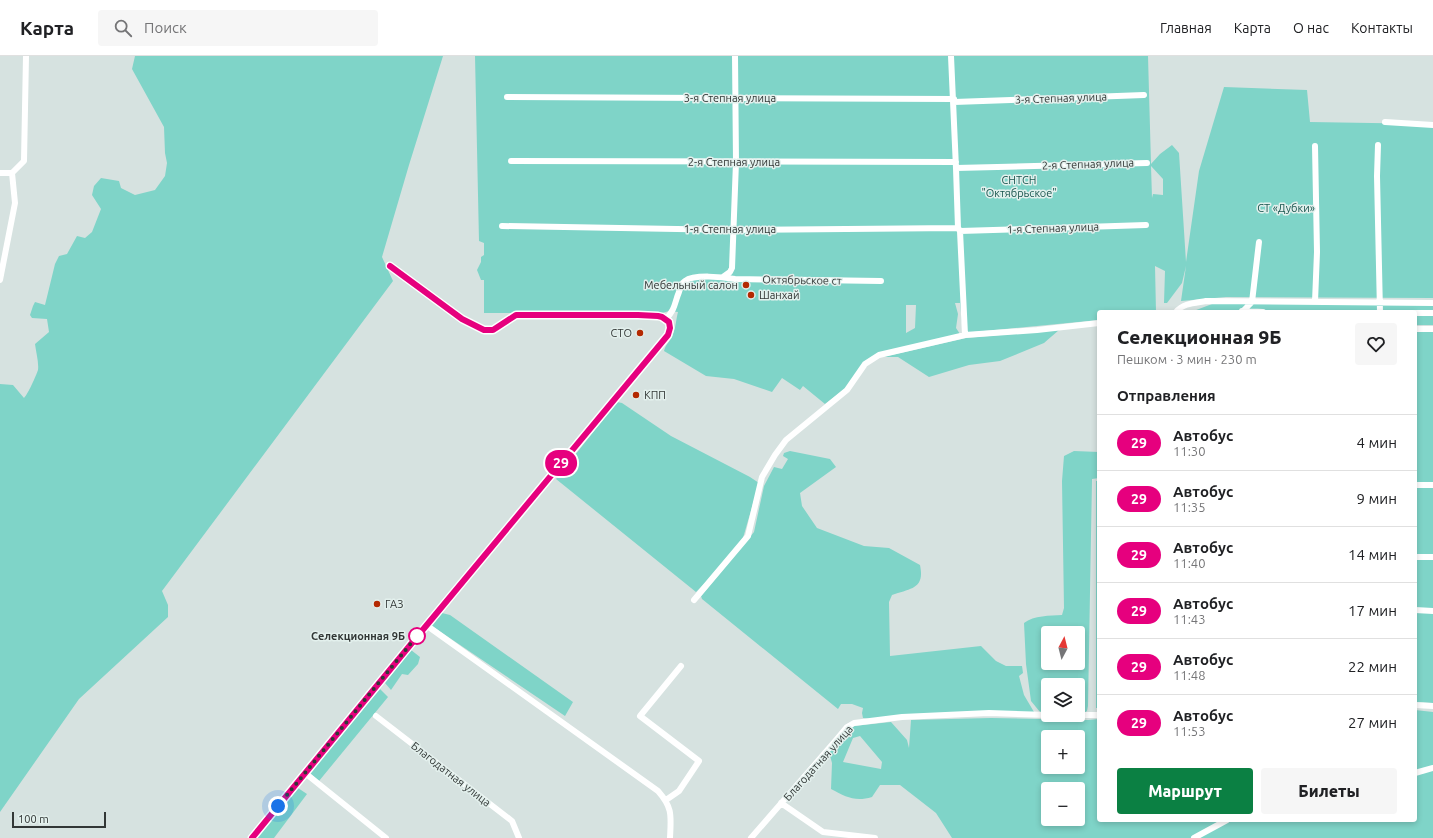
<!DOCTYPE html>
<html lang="ru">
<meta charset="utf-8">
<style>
:root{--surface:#fff;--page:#f6f6f6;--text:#202124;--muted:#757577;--line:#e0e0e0;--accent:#0b8043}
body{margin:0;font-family:Ubuntu,sans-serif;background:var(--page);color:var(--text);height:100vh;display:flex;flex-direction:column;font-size:15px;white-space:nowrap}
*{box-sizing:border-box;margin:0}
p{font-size:13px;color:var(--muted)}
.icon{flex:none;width:22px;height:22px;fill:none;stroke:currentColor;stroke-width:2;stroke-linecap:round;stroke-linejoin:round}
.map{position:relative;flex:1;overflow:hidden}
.drawer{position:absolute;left:1097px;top:254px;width:320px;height:512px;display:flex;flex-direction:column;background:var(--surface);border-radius:4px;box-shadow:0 2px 6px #0003}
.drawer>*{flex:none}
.badge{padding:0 8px;border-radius:13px;font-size:14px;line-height:26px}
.needle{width:26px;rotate:7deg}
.tools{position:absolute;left:1041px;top:570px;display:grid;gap:8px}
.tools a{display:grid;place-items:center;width:44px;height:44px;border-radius:4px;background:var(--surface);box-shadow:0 2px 6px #0003;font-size:20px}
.scale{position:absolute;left:12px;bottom:10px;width:94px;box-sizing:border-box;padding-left:4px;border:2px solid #323736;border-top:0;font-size:11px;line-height:14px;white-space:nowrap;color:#323736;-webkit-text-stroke:3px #e3f0ed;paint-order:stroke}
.you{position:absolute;width:20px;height:20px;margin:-10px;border:3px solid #fff;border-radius:50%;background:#1a73e8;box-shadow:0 0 0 6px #1a73e833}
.map>.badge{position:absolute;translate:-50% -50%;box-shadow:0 0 0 2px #fff}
h2{padding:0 20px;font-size:15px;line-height:36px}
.round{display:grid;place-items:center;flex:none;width:42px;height:42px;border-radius:4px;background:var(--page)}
.headline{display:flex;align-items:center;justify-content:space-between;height:68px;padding:0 20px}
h1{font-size:19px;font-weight:800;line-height:30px}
.action{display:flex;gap:8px;margin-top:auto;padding:8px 20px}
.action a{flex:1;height:46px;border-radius:4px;background:var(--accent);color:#fff;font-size:16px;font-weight:800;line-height:46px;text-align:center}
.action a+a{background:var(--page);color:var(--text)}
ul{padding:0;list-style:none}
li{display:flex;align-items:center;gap:12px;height:56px;padding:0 20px;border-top:1px solid var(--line)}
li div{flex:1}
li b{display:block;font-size:15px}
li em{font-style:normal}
li .badge{min-width:44px;font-weight:700;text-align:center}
header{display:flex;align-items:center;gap:24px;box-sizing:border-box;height:56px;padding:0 20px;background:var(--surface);border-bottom:1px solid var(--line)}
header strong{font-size:19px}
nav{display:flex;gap:22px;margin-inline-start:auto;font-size:14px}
.search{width:280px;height:36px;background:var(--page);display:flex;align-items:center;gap:10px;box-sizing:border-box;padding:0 14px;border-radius:4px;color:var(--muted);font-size:15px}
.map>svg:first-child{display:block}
.green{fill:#7fd4c8;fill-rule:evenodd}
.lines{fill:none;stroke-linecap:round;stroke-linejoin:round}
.minor{stroke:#fff;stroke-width:6}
.line-casing{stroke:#fff;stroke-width:9}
.line{stroke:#e6007e;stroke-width:6}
.walk{stroke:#323736;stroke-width:4;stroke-dasharray:0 7.2}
.poi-dot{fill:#b42902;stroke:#e3f0ed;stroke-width:1.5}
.stop-dot{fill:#fff;stroke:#e6007e;stroke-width:2}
.labels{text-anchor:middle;stroke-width:3;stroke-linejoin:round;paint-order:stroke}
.street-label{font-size:11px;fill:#323736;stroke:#e3f0ed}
.park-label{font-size:11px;fill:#18554e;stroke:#e3f0ed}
.poi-label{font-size:11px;fill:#323736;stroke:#e3f0ed;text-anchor:start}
.stop-label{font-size:11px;font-weight:bold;fill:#323736;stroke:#e3f0ed;text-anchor:end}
</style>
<header>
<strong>Карта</strong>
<div class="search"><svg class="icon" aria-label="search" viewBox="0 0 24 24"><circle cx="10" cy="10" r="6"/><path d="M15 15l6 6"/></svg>Поиск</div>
<nav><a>Главная</a><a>Карта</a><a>О нас</a><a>Контакты</a></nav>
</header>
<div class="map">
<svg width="1433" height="782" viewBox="0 0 1433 782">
<rect width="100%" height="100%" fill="#d6e2e0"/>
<path class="green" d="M135,0H443L409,109L382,201L393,225L162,535L168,549V561L79,643L0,756V328L13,329L24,342C28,338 36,320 38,314C39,307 36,296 35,288L49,276L47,263L32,262L30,259L33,250L35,246L45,249L55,208L59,200L67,198L77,180L85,182L92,176L101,153L92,139L94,130L101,122L119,125L121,132L135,139L155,134L165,120L167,107L165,97L164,71L132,13Z
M475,0H1148L1151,108L1160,98L1172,89L1179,97L1186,206L1199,115L1224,31L1307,34L1310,66L1433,68V242L1226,241L1181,245L1186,210L1182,227L1167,247H1164L1165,215L1155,210L1156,256H1099V264L963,277L960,247H955L958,258L956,272L960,278L879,297L846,332L825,348L803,330L800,334L782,322L772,336L734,323L706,320L664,295C666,287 671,285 673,278C676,271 676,263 678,256L669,255L659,258L638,257H484V224H481L477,214L481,206V201L484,199V187L479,185ZM1151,110L1163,123V139L1153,138L1152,142ZM906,249H916L915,272L906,277Z
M1212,248H1433V269H1415V256H1191Z
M1415,271H1433V647L1415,646Z
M1059,274L1044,287L1000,305L969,309L929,321L898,301H883L966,282Z
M617,346L622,347L671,380L750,421L759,427L743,482L739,488L710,522L696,536L556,423Z
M790,395L830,403L836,411L800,437L802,450L817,472L864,490L889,492L920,509C925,533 911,532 892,539L889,546L890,600L981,590L996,605L1006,610H1022L1023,617L1019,620L1024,639L1034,656L870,663L863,662L862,657L863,652L852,648H841L838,653L702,543L701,540L754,476L764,430L774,411L782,413L788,403L783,400L784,397Z
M1074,395L1099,396V422L1092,423L1088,650L1087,655L1084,657H1078V629H1048V656H1040L1031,645L1026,608L1024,567C1034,559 1050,560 1062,559L1064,552L1062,425L1064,400ZM1048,577H1078V607H1048Z
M1096,425H1099V652H1096Z
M442,557L450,559L573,646L565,660L432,570Z
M411,594L420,601L418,608L408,619L402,618L391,634L385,627Z
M380,633L388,641L319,725L310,717Z
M1415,654L1433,656V782H952L936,757L900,729H880L872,741C855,746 846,741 831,733L832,707L829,696L854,670L891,666L907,684L909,692L911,664L991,662L1088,664L1099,663V764H1415ZM860,680L882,706L881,713L843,706L853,682ZM1048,681H1078V711H1048ZM1048,733H1078V763H1048Z
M298,732L307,738L274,782H257Z"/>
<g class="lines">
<path class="minor" d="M951,0L956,112L958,172L960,175L965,279
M507,41L954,43
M954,46L1144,39
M1385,66L1433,69
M1378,89L1377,120L1380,256
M1315,90L1317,196L1315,246
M511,105L956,106
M956,112L1147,107
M0,117H12
M12,117L24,105L26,0
M502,170L733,174L958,172
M960,175L1146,169
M723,221L730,216L732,212L736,106L735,0
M0,224L15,147L12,117
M1242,255L1263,256
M1176,256C1183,247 1195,247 1206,245L1433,247
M1242,256L1252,246L1259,186
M1415,257H1433
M666,263C676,252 674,248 679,236C680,232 682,227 685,225C694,218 723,221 735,223L881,225
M1415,273H1433
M1415,429H1433
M1415,501H1433
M694,544L748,480L762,421L775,399L786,384L847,334L865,308L879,299L965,279L1037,274L1099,267
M1415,554L1433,555
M426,569L658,735C673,752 671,760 670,782
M1415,649L1433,650
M1057,659H1099
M376,660L512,765L519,782
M305,717L386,782
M1415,717L1433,712
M666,744L679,735L699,705L640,660L681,610
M781,747L823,776L875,782
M252,782L426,569L501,481L670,275L669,267L666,263L658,260L638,259H516L493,274H484L462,263L390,210
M751,782L837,683L847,671L854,667L902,661L989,657L1048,659
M1194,782L1227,764"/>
</g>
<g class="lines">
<defs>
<path id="line" d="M252,782L416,582L668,279L670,272L669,266L662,261L658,260L638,259H516L493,274H484L462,263L390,210"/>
</defs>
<use href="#line" class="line-casing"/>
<use href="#line" class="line"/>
<path class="walk" d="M278,750L417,580"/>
</g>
<g class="poi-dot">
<circle cx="746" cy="229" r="4"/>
<circle cx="751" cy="239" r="4"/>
<circle cx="640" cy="277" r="4"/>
<circle cx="636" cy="339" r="4"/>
<circle cx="377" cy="548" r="4"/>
</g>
<circle class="stop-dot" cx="417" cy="580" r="8"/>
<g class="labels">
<g class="street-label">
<text x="730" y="46">3-я Степная улица</text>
<text transform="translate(1061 42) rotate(-2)" y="4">3-я Степная улица</text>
<text x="734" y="110">2-я Степная улица</text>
<text transform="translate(1088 108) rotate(-2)" y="4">2-я Степная улица</text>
<text transform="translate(1053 172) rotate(-2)" y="4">1-я Степная улица</text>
<text x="730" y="177">1-я Степная улица</text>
<text transform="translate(802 224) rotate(1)" y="4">Октябрьское ст</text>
<text transform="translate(818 707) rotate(-48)" y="4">Благодатная улица</text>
<text transform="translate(451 718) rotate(38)" y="4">Благодатная улица</text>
</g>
<g class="park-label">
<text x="1019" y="128">СНТСН<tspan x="1019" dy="13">"Октябрьское"</tspan></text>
<text x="1286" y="156">СТ «Дубки»</text>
</g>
<g class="poi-label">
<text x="738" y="233" text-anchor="end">Мебельный салон</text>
<text x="759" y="243">Шанхай</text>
<text x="632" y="281" text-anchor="end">СТО</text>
<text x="644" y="343">КПП</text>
<text x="385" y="552">ГАЗ</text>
</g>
<g class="stop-label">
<text x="405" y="584">Селекционная 9Б</text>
</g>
</g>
</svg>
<div class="tools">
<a><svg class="needle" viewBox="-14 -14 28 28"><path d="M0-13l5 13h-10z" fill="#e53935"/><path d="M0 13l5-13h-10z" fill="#757577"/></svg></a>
<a><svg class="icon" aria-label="layers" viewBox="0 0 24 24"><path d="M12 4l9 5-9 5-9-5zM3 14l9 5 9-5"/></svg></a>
<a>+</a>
<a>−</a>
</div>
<div class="scale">100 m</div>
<div class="you" style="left:278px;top:750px"></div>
<b class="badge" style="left:561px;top:407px;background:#e6007e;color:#fff">29</b>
<section class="drawer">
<div class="headline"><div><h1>Селекционная 9Б</h1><p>Пешком · 3 мин · 230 m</p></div><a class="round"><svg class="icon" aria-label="heart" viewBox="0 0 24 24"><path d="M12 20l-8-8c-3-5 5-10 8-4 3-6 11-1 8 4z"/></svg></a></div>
<h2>Отправления</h2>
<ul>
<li><span class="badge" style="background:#e6007e;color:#fff">29</span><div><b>Автобус</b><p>11:30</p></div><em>4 мин</em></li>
<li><span class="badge" style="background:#e6007e;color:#fff">29</span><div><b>Автобус</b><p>11:35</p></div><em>9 мин</em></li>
<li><span class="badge" style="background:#e6007e;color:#fff">29</span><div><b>Автобус</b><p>11:40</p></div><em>14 мин</em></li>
<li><span class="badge" style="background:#e6007e;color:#fff">29</span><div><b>Автобус</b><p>11:43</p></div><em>17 мин</em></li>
<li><span class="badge" style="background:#e6007e;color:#fff">29</span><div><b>Автобус</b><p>11:48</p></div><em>22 мин</em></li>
<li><span class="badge" style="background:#e6007e;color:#fff">29</span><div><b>Автобус</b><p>11:53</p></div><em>27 мин</em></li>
</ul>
<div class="action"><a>Маршрут</a><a>Билеты</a></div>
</section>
</div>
